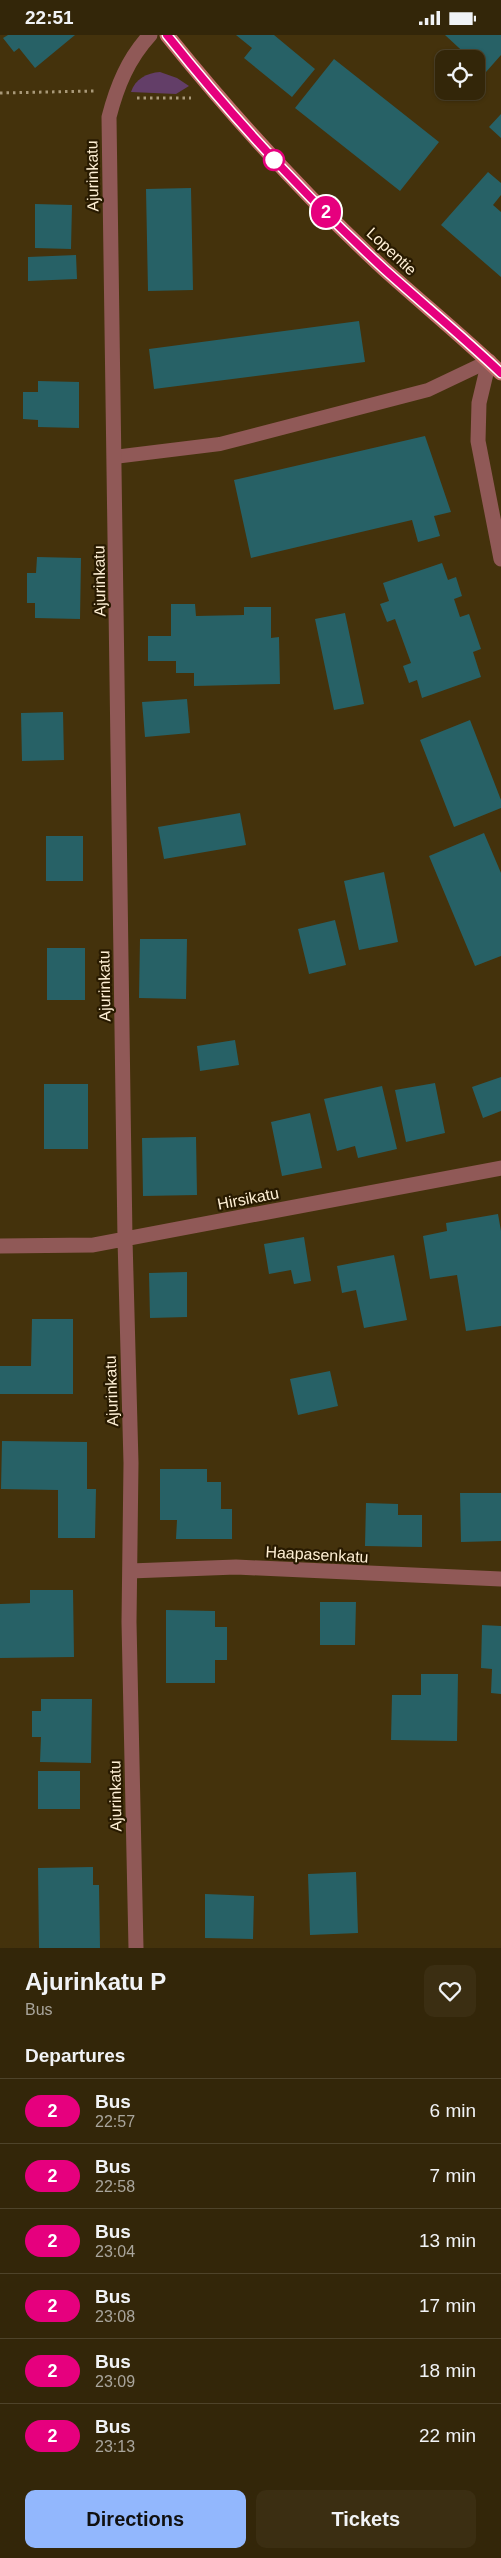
<!DOCTYPE html>
<style>
:root{--surface:#332609;--page:#3b2e12;--text:#f1f3f6;--muted:#a9a59c;--line:#4e432a;--accent:#92b7fd}
body{margin:0;font-family:Arial,sans-serif;background:var(--page);color:var(--text);height:100vh;display:flex;flex-direction:column;font-size:19px;white-space:nowrap}
*{box-sizing:border-box;margin:0}
p{font-size:16px;color:var(--muted)}
.icon{flex:none;width:28px;height:28px;fill:none;stroke:currentColor;stroke-width:2;stroke-linecap:round;stroke-linejoin:round}
.map{position:relative;height:1913px;overflow:hidden}
.sheet{display:flex;flex-direction:column;background:var(--surface);flex:1}
.sheet>*{flex:none}
.badge{padding:0 10px;border-radius:16px;font-size:18px;line-height:32px}
.tools{position:absolute;left:435px;top:15px;display:grid;gap:10px}
.tools a{display:grid;place-items:center;width:50px;height:50px;border-radius:10px;background:var(--surface);box-shadow:0 1px 4px #0004,0 0 0 1px var(--line);font-size:25px}
.map>.badge{position:absolute;translate:-50% -50%;box-shadow:0 0 0 2px #fff}
h2{padding:0 25px;font-size:19px;line-height:45px}
.round{display:grid;place-items:center;flex:none;width:52px;height:52px;border-radius:10px;background:var(--page)}
.summary{display:flex;align-items:center;justify-content:space-between;height:85px;padding:0 25px}
h1{font-size:24px;font-weight:700;line-height:38px}
.action{display:flex;gap:10px;margin-top:auto;padding:10px 25px}
.action a{flex:1;height:58px;border-radius:10px;background:var(--accent);color:#111;font-size:20px;font-weight:700;line-height:58px;text-align:center}
.action a+a{background:var(--page);color:var(--text)}
ul{padding:0;list-style:none}
li{display:flex;align-items:center;gap:15px;height:65px;padding:0 25px;border-top:1px solid var(--line)}
li div{flex:1}
li b{display:block;font-size:19px}
li em{font-style:normal}
li .badge{min-width:55px;font-weight:700;text-align:center}
.status{display:flex;justify-content:space-between;align-items:center;height:35px;padding:0 25px;background:var(--surface);direction:ltr}
.status svg{height:14px;fill:currentColor}
.map>svg:first-child{display:block}
.green{fill:#633e68}
.building{fill:#276166}
.lines{fill:none;stroke-linecap:round;stroke-linejoin:round}
.path{stroke:#a99979;stroke-width:3;stroke-dasharray:2.5 4;stroke-linecap:butt}
.lane{stroke:#905957;stroke-width:14}
.street{stroke:#905957;stroke-width:15}
.secondary{stroke:#c16c69;stroke-width:15}
.line-casing{stroke:#fff;stroke-width:11}
.line{stroke:#e6007e;stroke-width:8}
.stop-dot{fill:#fff;stroke:#e6007e;stroke-width:2.5}
.labels{text-anchor:middle;stroke-width:4.5;stroke-linejoin:round;paint-order:stroke}
.street-label{font-size:16px;fill:#feefd4;stroke:#281a00}
</style>
<div class="status"><b>22:51</b><svg viewBox="0 0 49 12"><path d="M0 12V9h3v3zM5 12V6h3v6zM10 12V3h3v9zM15 12V0h3v12zM26 1h20v11H26zM47 4h2v5h-2z"/></svg></div>
<div class="map">
<svg width="501" height="1913" viewBox="0 0 501 1913">
<rect width="100%" height="100%" fill="#44320c"/>
<path class="green" d="M160,37L177,43L189,51L176,59L131,57C135,44 147,38 160,37Z"/>
<path class="building" d="M8,0H75L35,33L19,13L14,17L3,3Z
M236,0H274L315,34L292,62L244,23L252,13Z
M445,0H501V20L486,37L476,29V24H471Z
M334,24L439,107L400,156L295,73Z
M501,79V103L489,92Z
M488,137L501,148V160L493,170L501,177V242L441,190Z
M191,153L193,255L148,256L146,154Z
M35,169L72,170L71,214L35,213Z
M76,220L77,244L28,246V222Z
M359,286L365,327L154,354L149,314Z
M38,346L79,347V393L38,392V385L23,384V357H38Z
M425,401L451,477L434,481L440,501L418,507L412,485L251,523L234,445Z
M37,522L81,523L80,584L35,583V568H27V538H36Z
M442,528L448,545L456,542L462,561L454,564L460,582L469,579L481,614L473,617L481,642L422,663L417,645L409,648L403,631L411,628L395,584L387,587L380,569L389,566L383,548Z
M171,569H195L196,581L244,580V572H271V603L279,602L280,649L194,651V638H176V626H148V601H171Z
M345,578L364,669L334,675L315,584Z
M187,664L190,698L145,702L142,667Z
M63,677L64,725L22,726L21,678Z
M470,685L501,765V773L454,792L420,705Z
M240,778L246,810L164,824L158,792Z
M484,798L501,838V921L475,931L429,821Z
M46,801H83V846H46Z
M384,837L398,907L359,915L344,846Z
M335,885L346,930L309,939L298,894Z
M140,904H187L186,964L139,963Z
M47,913H85V965H47Z
M235,1005L239,1030L200,1036L197,1011Z
M501,1042V1076L483,1083L472,1052Z
M435,1048L445,1098L406,1107L395,1055Z
M44,1049H88V1114H44Z
M382,1051L397,1114L358,1123L355,1111L337,1116L324,1064Z
M310,1078L322,1133L282,1141L271,1087Z
M196,1102L197,1160L143,1161L142,1103Z
M498,1179L501,1196V1291L466,1296L457,1240L430,1244L423,1201L447,1196L446,1188Z
M304,1202L311,1246L294,1249L291,1235L269,1239L264,1209Z
M394,1220L407,1285L364,1293L356,1255L342,1258L337,1231Z
M187,1237V1282L150,1283L149,1238Z
M32,1284H73V1359H0V1331H31Z
M330,1336L338,1371L298,1380L290,1344Z
M2,1406L87,1407V1454H96L95,1503H58V1455L1,1454Z
M160,1434H207V1447H221V1474H232V1504H176L177,1485H160Z
M460,1458H501V1506L461,1507Z
M366,1468L398,1469V1480H422V1512L365,1511Z
M30,1555H73L74,1622L0,1623V1569L30,1568Z
M320,1567H356L355,1610H320Z
M166,1575L215,1576V1592H227V1625H215V1648H166Z
M482,1590L501,1591V1659L491,1658L492,1634L481,1633Z
M421,1639H458L457,1706L391,1705L392,1660H421Z
M41,1664H92L91,1728L40,1727L41,1702H32V1676H41Z
M38,1736H80V1774H38Z
M93,1832V1850H99L100,1913H39L38,1833Z
M356,1837L358,1898L310,1900L308,1839Z
M205,1859L254,1861L253,1904L205,1903Z"/>
<g class="lines">
<path class="path" d="M0,58L94,56
M137,63H191"/>
<path class="lane" d="M114,422L220,409L428,355L489,326"/>
<path class="street" d="M489,326L479,368L478,406L501,524
M0,1211L93,1210L501,1133
M130,1536L236,1532L501,1544
M136,1913L129,1587L131,1428L125,1204L109,82C117,51 128,24 150,0"/>
<path class="secondary" d="M167,0C234,83 306,162 384,234C423,269 463,302 501,338"/>
</g>
<g class="lines">
<defs>
<path id="line" d="M167,0C233,83 306,162 384,234C423,269 463,302 501,338"/>
</defs>
<use href="#line" class="line-casing"/>
<use href="#line" class="line"/>
</g>
<circle class="stop-dot" cx="274" cy="125" r="10"/>
<g class="labels">
<g class="street-label">
<text transform="translate(92 141) rotate(-91)" y="6">Ajurinkatu</text>
<text transform="translate(392 216) rotate(43)" y="6">Lopentie</text>
<text transform="translate(99 546) rotate(-91)" y="6">Ajurinkatu</text>
<text transform="translate(104 951) rotate(-91)" y="6">Ajurinkatu</text>
<text transform="translate(248 1163) rotate(-11)" y="6">Hirsikatu</text>
<text transform="translate(111 1356) rotate(-92)" y="6">Ajurinkatu</text>
<text transform="translate(317 1519) rotate(3)" y="6">Haapasenkatu</text>
<text transform="translate(115 1761) rotate(-91)" y="6">Ajurinkatu</text>
</g>
</g>
</svg>
<div class="tools">
<a><svg class="icon" aria-label="locate" viewBox="0 0 24 24"><circle cx="12" cy="12" r="6"/><path d="M12 2v4M12 18v4M2 12h4M18 12h4"/></svg></a>
</div>
<b class="badge" style="left:326px;top:177px;background:#e6007e;color:#fff">2</b>
</div>
<section class="sheet">
<div class="summary"><div><h1>Ajurinkatu P</h1><p>Bus</p></div><a class="round"><svg class="icon" aria-label="heart" viewBox="0 0 24 24"><path d="M12 20l-8-8c-3-5 5-10 8-4 3-6 11-1 8 4z"/></svg></a></div>
<h2>Departures</h2>
<ul>
<li><span class="badge" style="background:#e6007e;color:#fff">2</span><div><b>Bus</b><p>22:57</p></div><em>6 min</em></li>
<li><span class="badge" style="background:#e6007e;color:#fff">2</span><div><b>Bus</b><p>22:58</p></div><em>7 min</em></li>
<li><span class="badge" style="background:#e6007e;color:#fff">2</span><div><b>Bus</b><p>23:04</p></div><em>13 min</em></li>
<li><span class="badge" style="background:#e6007e;color:#fff">2</span><div><b>Bus</b><p>23:08</p></div><em>17 min</em></li>
<li><span class="badge" style="background:#e6007e;color:#fff">2</span><div><b>Bus</b><p>23:09</p></div><em>18 min</em></li>
<li><span class="badge" style="background:#e6007e;color:#fff">2</span><div><b>Bus</b><p>23:13</p></div><em>22 min</em></li>
</ul>
<div class="action"><a>Directions</a><a>Tickets</a></div>
</section>
